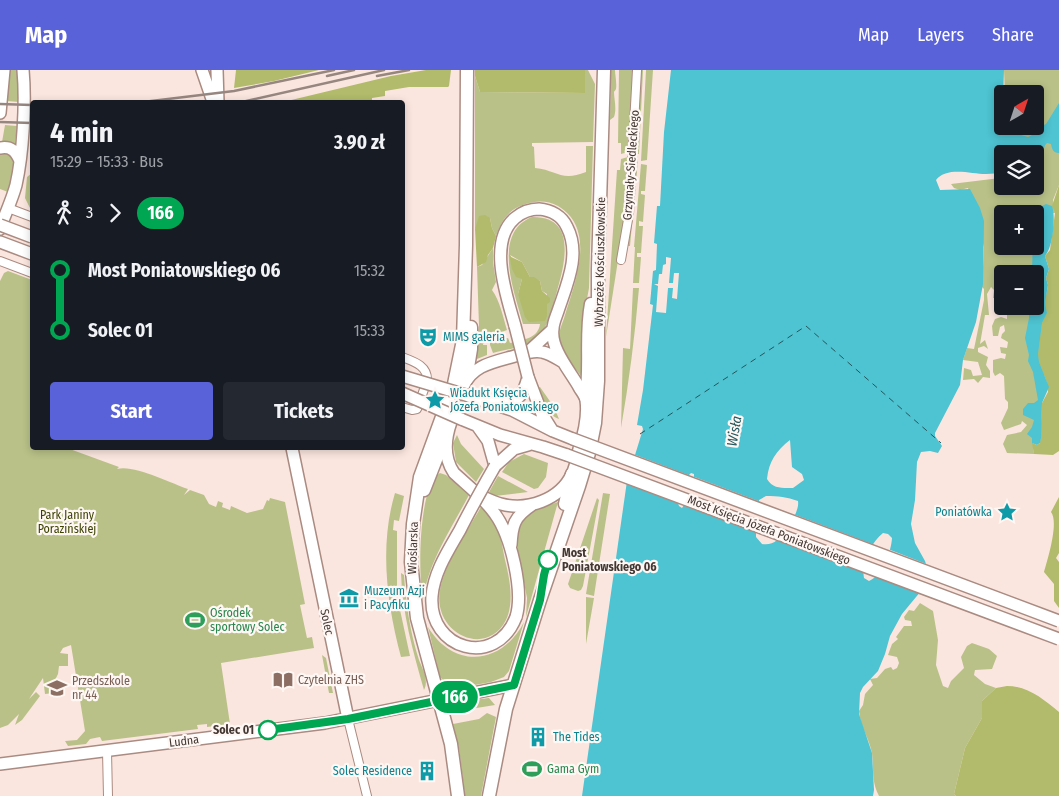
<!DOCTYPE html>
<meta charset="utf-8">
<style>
:root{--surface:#171b24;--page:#242831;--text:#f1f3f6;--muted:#9ea1a6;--accent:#5a62da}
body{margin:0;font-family:"Fira Sans Condensed",sans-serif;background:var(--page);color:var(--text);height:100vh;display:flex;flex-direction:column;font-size:19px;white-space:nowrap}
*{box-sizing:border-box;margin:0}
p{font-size:16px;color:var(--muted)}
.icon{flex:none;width:28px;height:28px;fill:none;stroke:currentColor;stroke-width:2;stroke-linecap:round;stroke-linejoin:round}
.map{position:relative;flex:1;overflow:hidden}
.panel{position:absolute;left:30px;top:30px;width:375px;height:350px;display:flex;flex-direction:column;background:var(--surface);border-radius:5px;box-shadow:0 2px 8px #0003}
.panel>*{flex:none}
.badge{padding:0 10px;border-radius:16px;font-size:18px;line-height:32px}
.needle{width:32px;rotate:39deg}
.tools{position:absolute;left:994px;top:15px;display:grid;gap:10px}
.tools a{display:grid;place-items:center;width:50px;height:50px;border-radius:5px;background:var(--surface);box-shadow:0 2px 8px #0003;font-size:25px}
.map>.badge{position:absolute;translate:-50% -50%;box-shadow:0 0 0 2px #fff}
.legs{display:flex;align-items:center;gap:8px;height:55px;padding:0 20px;font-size:16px}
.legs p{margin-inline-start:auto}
.overview{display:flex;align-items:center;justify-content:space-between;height:85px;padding:0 20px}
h1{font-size:28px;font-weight:700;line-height:38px}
.cta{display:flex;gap:10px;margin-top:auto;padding:10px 20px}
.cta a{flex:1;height:58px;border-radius:5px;background:var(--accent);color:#fff;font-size:20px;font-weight:700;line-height:58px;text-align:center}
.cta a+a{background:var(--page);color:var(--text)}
ul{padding:0 20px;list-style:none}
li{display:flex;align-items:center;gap:18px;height:60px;font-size:19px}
li i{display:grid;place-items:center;width:8px;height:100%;margin:0 6px;background:currentColor}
li i::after{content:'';width:12px;height:12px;margin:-6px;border:4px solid;border-radius:50%;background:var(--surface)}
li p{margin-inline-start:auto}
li:first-child i{background:linear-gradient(#0000 50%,currentColor 0)}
li:last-child i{background:linear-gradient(currentColor 50%,#0000 0)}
header{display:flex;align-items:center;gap:30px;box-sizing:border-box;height:70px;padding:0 25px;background:var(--accent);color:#fff}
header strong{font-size:24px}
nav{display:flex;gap:28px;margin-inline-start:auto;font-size:18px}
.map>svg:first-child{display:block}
.green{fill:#b9c188;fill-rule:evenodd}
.forest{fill:#b1bb6b}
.water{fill:#4ec3d1;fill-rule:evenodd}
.pier{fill:#fbe6df}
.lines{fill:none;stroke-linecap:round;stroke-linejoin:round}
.ferry{stroke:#25575d;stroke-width:1;stroke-dasharray:6 5;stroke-linecap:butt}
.secondary-tunnel{stroke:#d6c3bc;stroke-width:11;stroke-dasharray:11 5.5;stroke-linecap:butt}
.street-casing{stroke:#aa8b81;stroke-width:10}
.secondary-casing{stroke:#aa8b81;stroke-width:14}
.primary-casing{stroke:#aa8b81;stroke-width:15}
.street{stroke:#fff;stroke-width:8}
.secondary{stroke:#fff;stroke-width:11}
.primary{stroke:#fff;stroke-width:12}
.rail{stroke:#968680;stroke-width:2.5}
.secondary-bridge-casing{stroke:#aa8b81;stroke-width:14;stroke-linecap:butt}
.secondary-bridge{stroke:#fff;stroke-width:11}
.line-1-casing{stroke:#fff;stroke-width:11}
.line-1{stroke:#00a651;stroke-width:8}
.stop-1-dot{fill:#fff;stroke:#00a651;stroke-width:2.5}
.labels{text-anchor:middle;stroke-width:4.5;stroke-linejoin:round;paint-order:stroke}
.street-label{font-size:12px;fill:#433732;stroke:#fef7f4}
.culture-label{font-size:12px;fill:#0d838f;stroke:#fef7f4;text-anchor:start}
.park-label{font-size:12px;fill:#3c4100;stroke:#fef7f4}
.stop-label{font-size:12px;font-weight:bold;fill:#433732;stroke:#fef7f4;text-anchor:start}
.leisure-label{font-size:12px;fill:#27864d;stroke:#fef7f4;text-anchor:start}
.education-label{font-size:12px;fill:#785e54;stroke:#fef7f4;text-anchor:start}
.water-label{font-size:14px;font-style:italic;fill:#25575d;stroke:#fef7f4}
</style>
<header>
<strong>Map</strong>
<nav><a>Map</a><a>Layers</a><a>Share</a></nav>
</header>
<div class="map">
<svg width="1059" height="726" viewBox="0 0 1059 726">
<rect width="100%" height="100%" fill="#fbe6df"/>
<path class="green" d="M9,0H17L19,32L7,31Z
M585,0H588L595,14L593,72L532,73V76L534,77L535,98C557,100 561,112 586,102V76H593L589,218L585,240L582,307C573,296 560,282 559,267C559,260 563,252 565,245C575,212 597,159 558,136C545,129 531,131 518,137C506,143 500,154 496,166L492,158L490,148L475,159V6L480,22L585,23Z
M611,0H615C615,5 617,13 616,19C615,21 614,21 614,22C614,29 617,39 614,47L610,50Z
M619,0H633L628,82L621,84V73H618Z
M641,0H643L639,84H636Z
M646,0H653L647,90L641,91Z
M1004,0H1059V115L1053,130L1055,143L1002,144V176H1035L1053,250L1033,375L1034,384L1007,383L1003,374L1007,365L1021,362L1027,355L1022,351L1021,354L1004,360L1001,353L1008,338V332L1005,329L1004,306L1000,303L995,306L993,302V290L1001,288L1005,289L1006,284L1001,283L1000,277L1007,278L1008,272L1001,268L1002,264L1005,261L1004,255L1000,257L998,266H993L992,256L995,249L1001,247L1007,249V243H1000L999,238L1001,234H1002V236H1035V204H1002V216L1000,215L997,228H993L994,220L991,217L987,224L989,245H985L980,274L985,270L988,279L984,276L978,278V282L988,287L986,295L990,301V308L983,307L978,313L974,309L963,310L964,298L971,300L973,306L982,305L978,292L963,290L967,278L974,279L984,230V219L982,217L984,177L968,118L960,120L954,118L951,114L1000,108L1001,103L1002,102V116H1035V92L1038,80L1014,63L1013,56H1035V24H1005Z
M5,55L17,56L15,75L2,72Z
M7,80L15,90L8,122L0,119V82Z
M628,87L624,152L606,267L617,100H620L621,89Z
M636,89H638L630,176H628L631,157Z
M641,94L647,95L645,121H641V124L645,125L643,152L639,151V156H643L641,183H637V187H641L639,213H633L635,177H634Z
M32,103V139L30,138L25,128L27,107Z
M532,147C577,146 565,193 557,221C552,239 549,259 533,271C525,277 503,280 493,283L490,275V268H484L483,275H487V285L477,289L475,287L479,256L477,197L482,195L493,178V192L496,212L492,220C500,231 503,247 507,260L499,263L498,271L508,268L510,273C522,270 538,269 540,254H523C515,224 491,163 532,147ZM510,185L522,192L530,207L540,211L542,221L547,224V246L518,224L522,209Z
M8,201L32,210V378H67L119,397L117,399C133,394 171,413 188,419L184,425L190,420L204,425L209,434L216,437L218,431L223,433L222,437L230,440L231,436L247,443L263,439L267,430L269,431L270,428L285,432L305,534L300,535L307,568L312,567L314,578L221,593L230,654L207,657V654L197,655L198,659L102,671L100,667L90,669L86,674L68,676L65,671L77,670L85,661L71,575L63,578L60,583L68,584V596H59L58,604L55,610L62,618V622L45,624L43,608L29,629L36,622L40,626L22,650L15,655L19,644L8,655L0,658V211L4,203Z
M633,218H639C635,265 629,312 621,358L623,278L630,279Z
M540,317L554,337L559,349C546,344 542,330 538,318Z
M457,365L461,374L484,399L476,412L456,392L453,373Z
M524,384L548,393L546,407L538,418L534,419L502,402L509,392Z
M440,403L446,405L469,425C451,459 429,491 423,529C418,507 418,414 440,403Z
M498,406L528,422L495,426L489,422Z
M395,423L404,426L399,451L394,450L393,460L397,461V526L410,586L401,587C387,535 379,476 395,423Z
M603,423L610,424L594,526L586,524Z
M597,428L599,430L583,516L581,520L578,521L570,518L568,514Z
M558,432L526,547L527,528L515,465C519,441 539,439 558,432Z
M482,435C487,442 494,449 497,457C502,469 503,482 506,494C510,511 514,533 506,550C486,589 432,563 440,520C446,490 467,462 482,435Z
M401,503L404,505C406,534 410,562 419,590C423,600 429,610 424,620C413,581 402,543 401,503Z
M586,527L594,528L586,574Z
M920,533L933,541L938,570L936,595L943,616L948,618L951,611L964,598L961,587L967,576L972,573L989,579L997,586L992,599L975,600L974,605L985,614L996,618L982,631V648L965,678L954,724L956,726H879C871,711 874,699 872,683C869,668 860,656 859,641L863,635L865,624L873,615L870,609L877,608L885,599L891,597L893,600L897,598L899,593L897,587L888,585L892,574L898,569L896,567L904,556H912L911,551L905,550L904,547L909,540L914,541Z
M524,552L509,601L504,607L491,612L459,618L448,615L440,607L428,557C454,600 502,595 524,552Z
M322,585L326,588L333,623H329Z
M489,628L495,635L452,642C458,630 477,630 489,628Z
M487,643L496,647L481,726H465L459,678L453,654L479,649Z"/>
<path class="forest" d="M236,0H319L274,11L234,18Z
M426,0H451L449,16L448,17H409L385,21V26L372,28V32H283L391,6Z
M475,0H585V23L480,22L475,6Z
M1059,115V381L1053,385L1034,384L1032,373L1037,375L1040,373L1042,333L1048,322L1047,313L1039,292L1038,284L1042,253L1047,243L1045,233L1048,215L1046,208L1049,199L1045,186L1050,180L1055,143L1052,136Z
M485,145L490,148L492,158L496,166L493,178L488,185L486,192L477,197L475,159L479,146Z
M509,184L511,187L522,192L530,207H534L540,211L542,221L550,228V232L547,234V246L545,251L529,252L525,247L518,224L522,209L516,207L512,199Z
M1059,427V483L1056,488L1059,492V538L1054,531V514L1044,502C1048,488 1059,452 1051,442Z
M1007,616C1028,616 1043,629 1059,642V726H956L954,724L965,678L982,648V631L996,618Z"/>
<path class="water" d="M671,0H1004L1002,56H1013L1014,63L1028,67L1034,64L1037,58L1046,54L1059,33V83C1053,83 1052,79 1051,74L1047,73C1040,80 1047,91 1035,95V84H1002V102C997,103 992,104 986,104C971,104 947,96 936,110L940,120L970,119L980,138L984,151L983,214L976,252L963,290L960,315L935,363V366L942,376L938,383L930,381L921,382L917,392L915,430L911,454L915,473L925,491L928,500L921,521L902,544L890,566L885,584L878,601L863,617L860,623L859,644L872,683L874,720L873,726H582L627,411L643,359L642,356L637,355L643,320L653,235L650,234L653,201L656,200L657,174L654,173L657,136H660L664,62ZM790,370L792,397L802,404L804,410L793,418C782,418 773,419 767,409C769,391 776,381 790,370ZM691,403L694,404V407L684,435L682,438L679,436L678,433L689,405ZM766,426C778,426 787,427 798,431C800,442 785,463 777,470C773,474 767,475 762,474L756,467V451L759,430ZM883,463L888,464L892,468C891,483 882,506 869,511L864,508C861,492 871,473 883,463Z
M1046,134L1052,136C1056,147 1053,177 1045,186L1049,199L1046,208L1048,215L1045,233L1047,243L1042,253L1038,284L1039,292L1049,317L1042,333L1041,368L1040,373L1037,375L1032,373V368L1027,364L1032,357L1034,350L1023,345V339L1028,333H1034L1038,330L1033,302L1028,291L1029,285L1025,268L1029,248V236H1035V204H1032C1032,194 1033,186 1032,176H1035L1034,144L1036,139Z"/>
<path class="pier" d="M666,187L671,188L669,213H673L674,203H679L677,229L672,228L673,218H668L666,243L656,242L658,216L654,214H658L659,204H662L663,195L666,194Z
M633,384L691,406L680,434L624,413Z
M692,406L761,432L758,451V463L682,435Z
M793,444L875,475L865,500L866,503L774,469Z
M888,479L929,495L930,511L922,524L873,506L886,486Z"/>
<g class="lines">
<path class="ferry" d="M640,364L806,256L941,373"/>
<path class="secondary-tunnel" d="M451,352L463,317"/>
<defs>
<path id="street" d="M8,138L32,147
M621,190L629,144L637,0
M0,191L32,203
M402,287C415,292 428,296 427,311L417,339L412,340L402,337
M348,649L367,726
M107,681L108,726"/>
<path id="secondary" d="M202,0L213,32
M217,0L218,32
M0,43L4,0
M0,78C11,76 16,81 20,91
M0,159C5,144 12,130 16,115C23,84 26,32 23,0
M0,172L32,184
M528,282L552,260
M528,307L542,344L552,360
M463,317C472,295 494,292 515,286C523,284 532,280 542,282C549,283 556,288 563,292
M469,326L512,340L553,361L573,369
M498,334C518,332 523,327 528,307
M461,349L500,365L543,377L567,385
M451,352C445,369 443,387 454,403C468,416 484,428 495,444C511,466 524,521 516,547
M478,357L488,371L495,396L514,379L528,375
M292,378L348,649
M476,424C484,427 492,432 501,434C527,441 560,430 572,404C576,396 577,387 579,379C584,364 588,345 586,330C585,325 581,321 579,317C570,301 550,278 553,259C553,253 556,247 558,241C567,214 581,184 567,157C562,146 551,140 539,139C531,139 522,142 515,148C487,172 507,227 515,256
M511,475C512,455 514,447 532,435
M0,694L325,653L513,615"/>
<path id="primary" d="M466,310L471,279V257
M586,328C591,297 585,265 591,234
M424,420L446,364
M565,434L572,404
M458,726L451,674L417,548L411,492L413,454L420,407L454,314L463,270L466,175L467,0
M489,726L506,639L540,530L579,416L589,383L595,353L598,311V199L604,0"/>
</defs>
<use href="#street" class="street-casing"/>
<use href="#secondary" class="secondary-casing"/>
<use href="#primary" class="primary-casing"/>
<use href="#street" class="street"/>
<use href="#secondary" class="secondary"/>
<use href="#primary" class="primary"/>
<path class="rail" d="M327,6L354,0
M377,6L409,0
M143,32L234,21L334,0
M242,32L384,0
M0,34L32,35
M0,52L32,53"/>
<defs>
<path id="secondary-bridge" d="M0,155L32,167
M515,256L528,307
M402,306L469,326
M402,323L461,349
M573,369L1059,551
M567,385L1059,569
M495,396C483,417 471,438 460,460C448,481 434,502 432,526C428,580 496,599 516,547"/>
</defs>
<use href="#secondary-bridge" class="secondary-bridge-casing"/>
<use href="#secondary-bridge" class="secondary-bridge"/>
</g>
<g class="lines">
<defs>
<path id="line-1" d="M268,660L348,649L514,615L540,530L544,505L548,490"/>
</defs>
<use href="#line-1" class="line-1-casing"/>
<use href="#line-1" class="line-1"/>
</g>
<defs>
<symbol id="theatre-bare" viewBox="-9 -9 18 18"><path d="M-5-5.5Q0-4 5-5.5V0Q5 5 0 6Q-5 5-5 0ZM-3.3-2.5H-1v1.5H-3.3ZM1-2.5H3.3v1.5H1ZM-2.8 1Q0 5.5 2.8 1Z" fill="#0f9aa8" stroke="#fef7f4" stroke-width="2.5" paint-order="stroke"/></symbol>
<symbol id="sight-bare" viewBox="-9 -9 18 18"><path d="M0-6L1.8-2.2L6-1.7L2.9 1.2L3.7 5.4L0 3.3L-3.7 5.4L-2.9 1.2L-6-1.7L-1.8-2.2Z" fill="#0f9aa8" stroke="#fef7f4" stroke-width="2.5" paint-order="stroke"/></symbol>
<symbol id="museum-bare" viewBox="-9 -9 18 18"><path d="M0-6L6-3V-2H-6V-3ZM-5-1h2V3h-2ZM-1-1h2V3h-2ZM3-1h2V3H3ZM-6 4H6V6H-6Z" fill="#0f9aa8" stroke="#fef7f4" stroke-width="2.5" paint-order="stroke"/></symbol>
<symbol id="stadium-bare" viewBox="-9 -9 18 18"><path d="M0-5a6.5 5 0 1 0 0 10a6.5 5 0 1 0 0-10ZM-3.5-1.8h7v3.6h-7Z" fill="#2e9e5b" stroke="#fef7f4" stroke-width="2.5" paint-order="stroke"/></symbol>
<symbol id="library-bare" viewBox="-9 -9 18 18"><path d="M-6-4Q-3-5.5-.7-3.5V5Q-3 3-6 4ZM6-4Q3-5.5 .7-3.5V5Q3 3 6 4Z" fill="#8d6e63" stroke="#fef7f4" stroke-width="2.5" paint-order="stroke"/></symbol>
<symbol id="school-bare" viewBox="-9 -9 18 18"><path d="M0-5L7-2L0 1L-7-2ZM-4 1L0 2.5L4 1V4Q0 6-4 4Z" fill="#8d6e63" stroke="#fef7f4" stroke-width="2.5" paint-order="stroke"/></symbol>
<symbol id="building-bare" viewBox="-9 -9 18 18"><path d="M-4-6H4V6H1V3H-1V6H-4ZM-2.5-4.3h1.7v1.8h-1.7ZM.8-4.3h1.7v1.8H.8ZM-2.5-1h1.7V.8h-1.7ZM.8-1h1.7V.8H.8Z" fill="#0f9aa8" stroke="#fef7f4" stroke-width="2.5" paint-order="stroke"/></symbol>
</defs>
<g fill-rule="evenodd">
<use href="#theatre-bare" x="414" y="253" width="28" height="28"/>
<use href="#sight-bare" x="421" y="316" width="28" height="28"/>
<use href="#sight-bare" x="993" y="428" width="28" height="28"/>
<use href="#museum-bare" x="335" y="514" width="28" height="28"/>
<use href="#stadium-bare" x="181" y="536" width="28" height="28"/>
<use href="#library-bare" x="269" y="596" width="28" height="28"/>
<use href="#school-bare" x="43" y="604" width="28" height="28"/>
<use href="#building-bare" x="524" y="653" width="28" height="28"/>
<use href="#stadium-bare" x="518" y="685" width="28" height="28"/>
<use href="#building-bare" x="413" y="687" width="28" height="28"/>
</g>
<g class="stop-1-dot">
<circle cx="548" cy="490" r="9"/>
<circle cx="268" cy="660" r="9"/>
</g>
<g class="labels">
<g class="street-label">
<text transform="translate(631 95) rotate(-86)" y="4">Grzymały-Siedleckiego</text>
<text transform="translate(600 192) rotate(-89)" y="4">Wybrzeże Kościuszkowskie</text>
<text transform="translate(769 460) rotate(21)" y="4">Most Księcia Józefa Poniatowskiego</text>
<text transform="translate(413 478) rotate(-88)" y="4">Wioślarska</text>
<text transform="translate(327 552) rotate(78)" y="4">Solec</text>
<text transform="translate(184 671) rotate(-7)" y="4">Ludna</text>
</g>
<g class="culture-label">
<text x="443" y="271">MIMS galeria</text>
<text x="450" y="327">Wiadukt Księcia<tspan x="450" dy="14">Józefa Poniatowskiego</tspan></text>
<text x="992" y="446" text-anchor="end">Poniatówka</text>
<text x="364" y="525">Muzeum Azji<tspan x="364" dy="14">i Pacyfiku</tspan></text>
<text x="553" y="671">The Tides</text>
<text x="412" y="705" text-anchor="end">Solec Residence</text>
</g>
<g class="park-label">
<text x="67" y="449">Park Janiny<tspan x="67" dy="14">Porazińskiej</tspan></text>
</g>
<g class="stop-label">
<text x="562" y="487">Most<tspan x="562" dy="14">Poniatowskiego 06</tspan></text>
<text x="254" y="664" text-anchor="end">Solec 01</text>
</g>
<g class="leisure-label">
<text x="210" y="547">Ośrodek<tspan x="210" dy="14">sportowy Solec</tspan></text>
<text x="547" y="703">Gama Gym</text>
</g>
<g class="education-label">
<text x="298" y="614">Czytelnia ZHS</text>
<text x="72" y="615">Przedszkole<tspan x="72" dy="14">nr 44</tspan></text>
</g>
<g class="water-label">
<text transform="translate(734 361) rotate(-80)" y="5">Wisła</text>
</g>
</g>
</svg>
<div class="tools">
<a><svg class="needle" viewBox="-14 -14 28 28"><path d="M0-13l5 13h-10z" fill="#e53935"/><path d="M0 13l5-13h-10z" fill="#9ea1a6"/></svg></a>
<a><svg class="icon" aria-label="layers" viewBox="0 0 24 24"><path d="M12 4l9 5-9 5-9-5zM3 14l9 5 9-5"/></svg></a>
<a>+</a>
<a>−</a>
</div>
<b class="badge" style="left:455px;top:627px;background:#00a651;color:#fff">166</b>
<section class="panel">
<div class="overview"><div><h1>4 min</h1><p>15:29 – 15:33 · Bus</p></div><b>3.90 zł</b></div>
<div class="legs"><svg class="icon" aria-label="walk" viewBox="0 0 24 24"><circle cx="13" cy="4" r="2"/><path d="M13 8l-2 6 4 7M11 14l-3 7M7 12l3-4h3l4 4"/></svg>3<svg class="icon" aria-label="forward" viewBox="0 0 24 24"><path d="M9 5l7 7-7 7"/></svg><b class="badge" style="background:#00a651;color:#fff">166</b></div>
<ul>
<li><i style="color:#00a651"></i><b>Most Poniatowskiego 06</b><p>15:32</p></li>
<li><i style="color:#00a651"></i><b>Solec 01</b><p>15:33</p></li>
</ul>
<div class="cta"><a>Start</a><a>Tickets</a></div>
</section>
</div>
